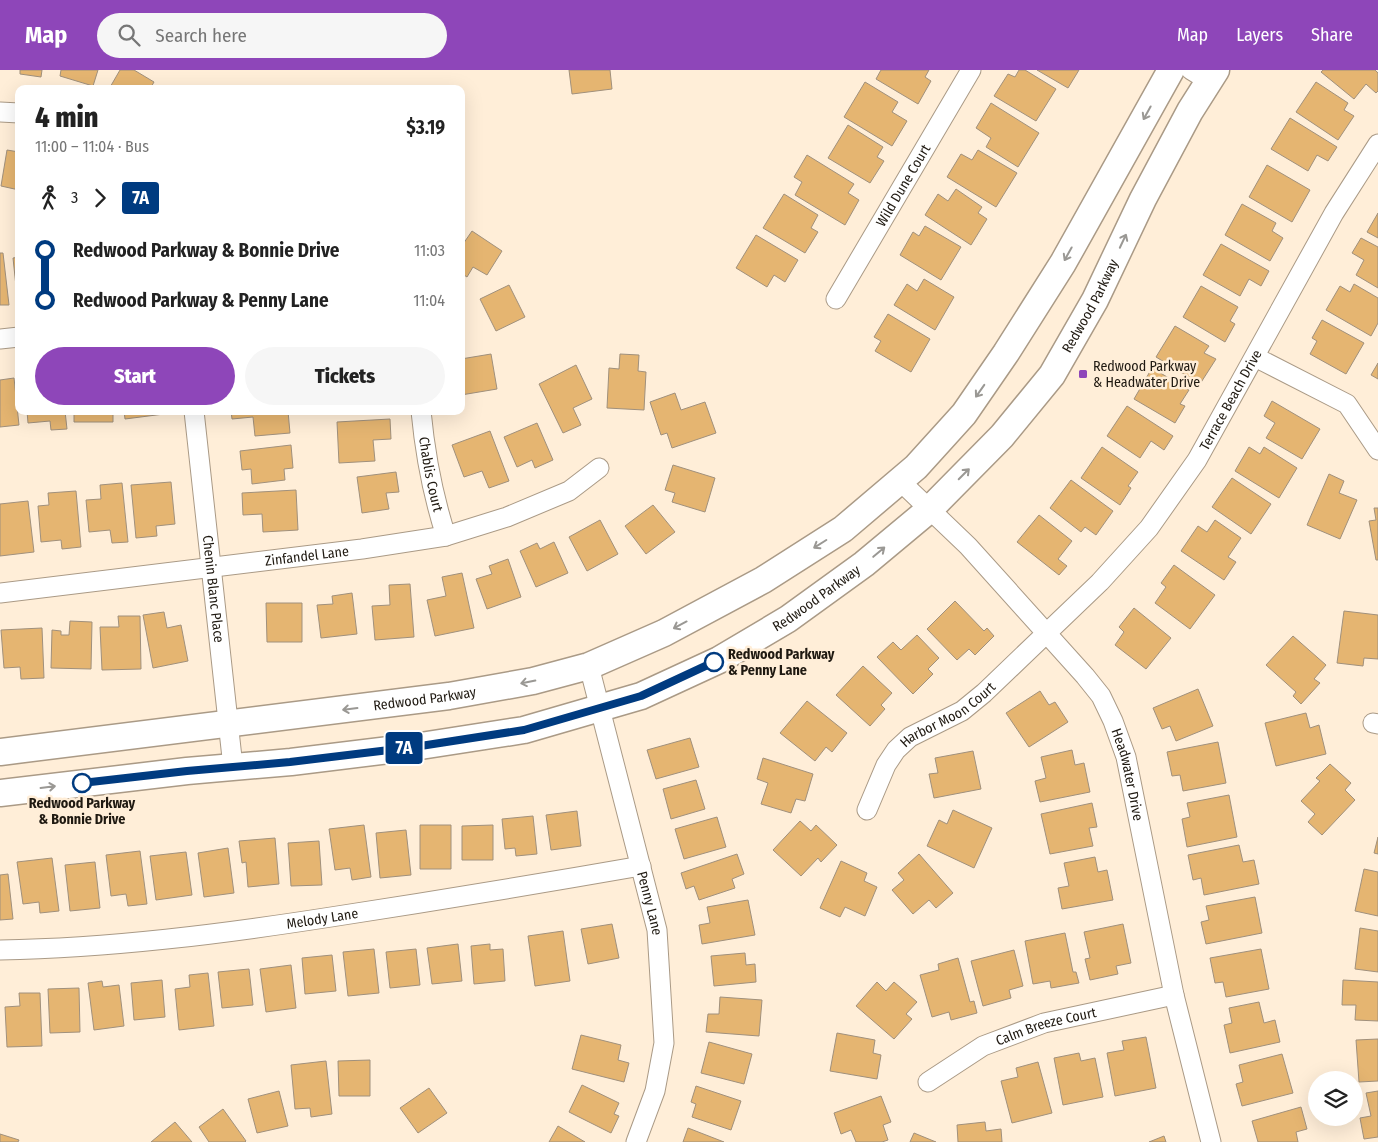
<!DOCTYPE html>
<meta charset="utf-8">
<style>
:root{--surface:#fff;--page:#f6f6f6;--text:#222;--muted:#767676;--accent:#8e46b9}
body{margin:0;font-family:"Fira Sans Condensed",sans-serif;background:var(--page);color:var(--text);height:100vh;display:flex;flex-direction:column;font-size:19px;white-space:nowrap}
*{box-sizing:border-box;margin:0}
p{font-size:16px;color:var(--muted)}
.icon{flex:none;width:28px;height:28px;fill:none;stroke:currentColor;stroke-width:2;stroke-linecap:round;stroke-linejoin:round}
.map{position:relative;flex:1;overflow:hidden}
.sheet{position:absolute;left:15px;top:15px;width:450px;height:330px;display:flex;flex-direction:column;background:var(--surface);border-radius:10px;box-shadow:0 5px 20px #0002}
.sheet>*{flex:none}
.badge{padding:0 10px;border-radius:4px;font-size:18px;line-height:32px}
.buttons{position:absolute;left:1308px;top:1001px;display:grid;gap:10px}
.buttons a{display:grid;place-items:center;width:55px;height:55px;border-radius:50%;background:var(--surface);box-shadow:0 5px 20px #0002;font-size:25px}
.map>.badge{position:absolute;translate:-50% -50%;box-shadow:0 0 0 2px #fff}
.legs{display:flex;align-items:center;gap:8px;height:55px;padding:0 20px;font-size:16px}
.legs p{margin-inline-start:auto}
.summary{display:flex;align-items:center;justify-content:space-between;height:85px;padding:0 20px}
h1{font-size:28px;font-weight:800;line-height:38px}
.action{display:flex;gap:10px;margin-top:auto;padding:10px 20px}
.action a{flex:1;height:58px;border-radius:30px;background:var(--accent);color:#fff;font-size:20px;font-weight:800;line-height:58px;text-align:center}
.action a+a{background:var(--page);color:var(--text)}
ul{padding:0 20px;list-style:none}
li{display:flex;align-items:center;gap:18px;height:50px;font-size:19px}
li i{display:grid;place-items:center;width:8px;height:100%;margin:0 6px;background:currentColor}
li i::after{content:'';width:12px;height:12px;margin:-6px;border:4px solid;border-radius:50%;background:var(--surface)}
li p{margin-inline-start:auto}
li:first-child i{background:linear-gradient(#0000 50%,currentColor 0)}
li:last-child i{background:linear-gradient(currentColor 50%,#0000 0)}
header{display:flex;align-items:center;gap:30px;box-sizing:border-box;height:70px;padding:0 25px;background:var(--accent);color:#fff}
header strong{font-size:24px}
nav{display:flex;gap:28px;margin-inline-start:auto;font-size:18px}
.search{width:350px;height:45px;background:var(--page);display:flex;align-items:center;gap:12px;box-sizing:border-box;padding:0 18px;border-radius:28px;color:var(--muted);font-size:19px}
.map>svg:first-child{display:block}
.building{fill:#e5b571;stroke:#a0907c}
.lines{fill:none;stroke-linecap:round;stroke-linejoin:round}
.street-casing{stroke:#aa9a86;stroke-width:21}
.secondary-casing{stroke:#aa9a86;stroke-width:29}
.street{stroke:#fff;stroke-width:19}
.secondary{stroke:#fff;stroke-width:26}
.oneway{stroke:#9a9894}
.line-1-casing{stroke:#fff;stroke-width:11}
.line-1{stroke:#003b80;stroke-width:8}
.poi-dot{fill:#8e46b9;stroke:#ffeed8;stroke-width:2}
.stop-1-dot{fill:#fff;stroke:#003b80;stroke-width:2.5}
.labels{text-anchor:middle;stroke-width:5;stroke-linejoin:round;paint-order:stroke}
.street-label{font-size:14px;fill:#1f1911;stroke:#ffeed8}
.poi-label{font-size:14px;fill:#1f1911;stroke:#ffeed8;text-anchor:start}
.stop-label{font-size:14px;font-weight:bold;fill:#1f1911;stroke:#ffeed8;text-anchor:start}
</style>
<header>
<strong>Map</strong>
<div class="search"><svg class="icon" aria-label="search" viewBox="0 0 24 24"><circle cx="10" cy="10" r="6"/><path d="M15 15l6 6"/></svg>Search here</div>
<nav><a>Map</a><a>Layers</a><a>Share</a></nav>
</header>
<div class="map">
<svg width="1378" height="1072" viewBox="0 0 1378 1072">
<rect width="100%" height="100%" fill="#ffeed8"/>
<path class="building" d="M20,0H42L41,7L20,4Z
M61,0H98L93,16L60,6Z
M120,0H134L154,12L150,19H109Z
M569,0H610L612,19L572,24Z
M881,0H929L925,7L931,11L918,34L876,9Z
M1019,0H1025L1056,19L1036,51L994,26L1008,4L1015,7Z
M1037,0H1079L1068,18Z
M1323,0H1375L1378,3V21L1376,23L1366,14L1354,29L1321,2Z
M865,12L898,32L892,42L907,51L892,76L844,47Z
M1316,12L1348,33L1344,40L1354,46L1338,70L1296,42Z
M991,33L1039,63L1018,97L986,77L991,68L976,58Z
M1290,48L1337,77L1328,91L1317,85L1308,101L1271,79Z
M848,55L883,77L877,87L884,91L870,113L828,88Z
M7,80L19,82V120L1,116Z
M978,80L1017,103L996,137L947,107L961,84L972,90Z
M807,85L854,114L848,123L859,130L845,155L795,125L802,112L794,107Z
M1267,95L1310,120L1292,152L1249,127Z
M956,119L982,137L978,143L987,149L971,175L925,145L938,124L948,131Z
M784,124L818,145L811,158L818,162L805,183L763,158Z
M1242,134L1276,153L1272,161L1283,168L1270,191L1225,165Z
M1378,143V168L1367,162Z
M925,156L961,177L941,210L900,185L913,162L919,166Z
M472,161L502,181L487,205L473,197L467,207L461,203V177Z
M756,165L798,190L785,212L774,205L767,217L736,198Z
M1361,168L1378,177V218L1356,205L1364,190L1352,183Z
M1221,174L1269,201L1261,216L1249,209L1240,226L1203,205Z
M0,183H3L9,235H0Z
M19,187V234L18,235L13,188Z
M924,209L954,227L935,260L894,235L907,214L917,221Z
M1354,214L1378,228V253L1371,266L1326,240L1340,216L1350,222Z
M509,215L525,247L496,261L480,229Z
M1201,216L1238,237L1230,251L1235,254L1225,272L1183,247Z
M888,244L930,269L911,302L875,281L881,271L874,267Z
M1322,250L1364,273L1346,304L1310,284L1317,271L1312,268Z
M1175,256L1209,276L1204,283L1216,289L1200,314L1156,287Z
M491,284L497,319L461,325V289Z
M620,284L639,285L638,301L646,302L644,340L607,338L609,298L619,299Z
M1378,293V309L1371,305Z
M576,295L592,329L573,338L581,355L563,363L539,314Z
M1152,298L1189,320L1180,334L1185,336L1175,353L1134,329Z
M14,308L19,355L0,357V310Z
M675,323L681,340L705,332L716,363L672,378L667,363L661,365L650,332Z
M1272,331L1320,359L1302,389L1266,368L1275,353L1264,346Z
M1127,336L1173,366L1164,380L1151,371L1140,388L1107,366Z
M27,341H65L67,359L51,360L50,351L28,353Z
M74,341H113V352H74Z
M124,341H164V344L125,349Z
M231,341H288L290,363L255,366L253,347L232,349Z
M390,349L391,369L373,370L375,391L339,393L337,352Z
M537,353L553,390L535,398L532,390L517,397L504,367Z
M490,361L509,411L489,418L482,401L464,407L452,375Z
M291,375L293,398L284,399L285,410L252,414L251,399L242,400L240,381Z
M1102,377L1138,402L1128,416L1131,418L1120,435L1081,408Z
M1249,377L1260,384L1264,377L1297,398L1279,428L1235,401Z
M673,395L715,408L705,442L672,432L675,423L665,420Z
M396,402L399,422L386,423L389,439L362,443L357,407Z
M1329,404L1344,411L1339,423L1357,430L1340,469L1307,455Z
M1232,408L1271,434L1251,464L1212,437Z
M1071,410L1113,441L1096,465L1085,457L1081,462L1050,438Z
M171,412L175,454L156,456L157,466L136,468L131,415Z
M122,413L128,472L112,473L110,460L89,462L86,430L101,429L100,415Z
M296,420L298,460L263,462L262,444L243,445L242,423Z
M76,421L81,477L62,479L61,470L41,472L38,436L49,435L48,423Z
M28,431L34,482L0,486V434Z
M653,435L675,462L646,484L625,456Z
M1374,438H1378V490H1376L1369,451L1376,450Z
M1039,445L1072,471L1058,489L1067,496L1059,505L1017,472Z
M600,450L618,484L587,501L569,467Z
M1215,450L1241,468L1228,487L1236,492L1224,510L1181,481L1198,456L1207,462Z
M554,472L568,503L536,517L520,481L537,473L540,479Z
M508,489L521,527L487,539L476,509L492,504L489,496Z
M1174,495L1215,525L1190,559L1155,533L1166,517L1161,513Z
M462,503L474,558L435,566L427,530L446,526L442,507Z
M410,514L414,567L375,570L372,536L390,535L389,515Z
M352,523L357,564L321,568L317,535L333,534L332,526Z
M955,531L984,561L987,558L994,566L975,585L969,579L957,590L927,559Z
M266,533H302V572H267Z
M1134,538L1171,568L1146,599L1115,575L1124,562L1119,557Z
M1344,541L1378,545V589L1364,588L1363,596L1337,593Z
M164,542L167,558L181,555L188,591L153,598L143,545Z
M118,546H140L141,599L102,600L100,557H119Z
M70,551L92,552L91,599L51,598L52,560L61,561V565H69Z
M42,558L44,608L21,609L20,597L4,598L1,560Z
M917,565L939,588L928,599L933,604L913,624L877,587L893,572L901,580Z
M1293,566L1326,595L1314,609L1320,613L1301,634L1293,626L1296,622L1266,595Z
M863,596L892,623L881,635L885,639L870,656L836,625Z
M1198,619L1213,656L1176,671L1170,656L1162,659L1153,638Z
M1040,621L1049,635L1055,632L1068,652L1029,677L1006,643Z
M807,631L847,663L832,682L826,677L815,691L780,663Z
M1306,643L1310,658L1319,655L1326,684L1276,696L1265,653Z
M690,668L699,697L656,709L647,680Z
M1218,672L1226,713L1183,721L1180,705L1172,706L1167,682Z
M1072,680L1075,695L1084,693L1090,722L1040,732L1035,711L1046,708L1041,687Z
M973,681L981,719L934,728L929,704L938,703L935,688Z
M763,688L813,704L805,731L796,729L791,743L761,734L768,713L757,709Z
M1330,694L1351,713L1345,720L1355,730L1322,765L1308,752L1315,744L1301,731L1320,711L1316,708Z
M696,710L705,739L671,749L663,719Z
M1229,725L1237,767L1187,777L1182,749L1190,747L1187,733Z
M1092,733L1097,757L1089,758L1093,776L1050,784L1041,744Z
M953,740L992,758L974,798L927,776L939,750L947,754Z
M577,741L581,776L551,780L546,745Z
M533,746L537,784L516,786L515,778L505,779L502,749Z
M717,747L726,777L684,789L675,759Z
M800,751L811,761L816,755L837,775L821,792L818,788L801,806L773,780Z
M364,755L371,807L352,810L350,798L335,800L329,759Z
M420,755H451V799H420Z
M493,755V790H462V756Z
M406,760L411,805L380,808L376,763Z
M1378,767V784L1374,783Z
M275,768L279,814L248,817L246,792L242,793L239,771Z
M319,771L322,815L291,816L288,773Z
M1239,775L1243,792L1254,790L1259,814L1204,825L1201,808L1193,810L1188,785Z
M228,778L234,823L204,827L198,783Z
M140,781L147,834L128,836L126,824L111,826L106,785Z
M186,782L192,825L156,830L150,786Z
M737,784L744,804L732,809L735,818L699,830L694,816L686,819L681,803Z
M919,784L953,823L936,838L929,830L913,844L892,820L904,810L898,803Z
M1095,787L1098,802L1107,800L1113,830L1062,839L1058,818L1069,816L1064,793Z
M52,788L59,841L40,843L39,832L23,834L17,792Z
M841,791L867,803L864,811L877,817L865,846L845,837L840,847L820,838Z
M95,792L100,838L70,841L65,795Z
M1364,799L1378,802V846L1355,841Z
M8,804L13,849L0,850V805Z
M1255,827L1262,863L1206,874L1201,852L1209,850L1206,836Z
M748,830L755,865L702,874L699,855L710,853L707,837Z
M612,854L619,888L588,894L581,859Z
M1123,854L1131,893L1116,896L1118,904L1090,910L1085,889L1090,888L1084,862Z
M1360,858L1378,861V902L1355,899Z
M563,861L570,911L535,916L528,866Z
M1065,863L1073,902H1076L1079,913L1051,918L1050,911L1033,914L1025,871Z
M458,874L462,911L432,914L427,878Z
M490,874V880L503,879L505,911L474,914L471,876Z
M374,879L379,923L348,926L343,882Z
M416,879L420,915L390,918L386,882Z
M1261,879L1269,919L1226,927L1223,912L1215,913L1210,888Z
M1014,880L1023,916L1009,920L1011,928L983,936L971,891Z
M745,883L746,895L755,894L756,912L714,916L711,886Z
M332,885L336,921L305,924L302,888Z
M958,888L970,932L974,931L977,943L951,950L949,942L932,947L920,905L939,900L938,894Z
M291,895L296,938L266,942L260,899Z
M249,899L253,935L222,938L218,902Z
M208,903L214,956L179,960L175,919L190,917L189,905Z
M162,910L165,947L134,950L131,913Z
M1343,910L1378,912V951L1355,950L1356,935H1342Z
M102,911L103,917L119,915L124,956L94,960L88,913Z
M877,912L886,921L894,912L917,932L906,944L912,949L894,969L856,936Z
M79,918L80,962L50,963L48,919Z
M19,923H40L42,976L7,977L5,937L20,936Z
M720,927L762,930L759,966L706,962L708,944H719Z
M1259,932L1264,953L1275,950L1280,972L1230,983L1224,955L1232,953L1229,938Z
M837,963L875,970L873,983L881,985L877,1009L830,1001Z
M581,965L621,975L618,990L629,993L624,1012L572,999Z
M1146,967L1156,1018L1115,1026L1107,983L1124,980L1122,971Z
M1378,969V1011L1359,1012L1356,970Z
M709,972L752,984L744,1014L701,1003Z
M1079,983L1081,991L1095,988L1103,1027L1063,1035L1054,988Z
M1282,984L1293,1023L1242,1036L1236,1014L1243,1012L1239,995Z
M370,990V1026H339L338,991Z
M326,991L332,1044L311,1047L310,1038L295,1039L291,995Z
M1038,992L1052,1043L1012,1053L1001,1011L1018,1007L1016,998Z
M582,1015L619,1033L614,1044L619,1046L611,1063L569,1042Z
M696,1016L741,1031L731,1060L692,1047L696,1034L691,1032Z
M429,1018L447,1043L418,1063L400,1038Z
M279,1021L288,1056L257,1063L248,1029Z
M1378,1021V1067L1364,1069L1360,1048L1371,1046L1366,1023Z
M881,1026L891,1052L883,1055L888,1070L882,1072H856L851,1060L841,1064L834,1043Z
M1301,1037L1307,1059L1296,1062L1298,1072H1258L1252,1051Z
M223,1039L246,1071L245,1072H209L199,1057Z
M175,1052L192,1072H151Z
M985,1052L986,1061L1001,1059L1002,1072H958L957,1055Z
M558,1056L585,1072H549Z
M688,1058L724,1072H683Z
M914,1063L936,1072H910Z
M0,1064L19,1070L18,1072H0Z
M1164,1066L1166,1072H1149Z"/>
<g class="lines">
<defs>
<g id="street">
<path d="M1191,0L1209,11"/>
<path d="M0,42L19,43"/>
<path id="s1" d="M836,229L971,0"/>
<path d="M0,269L19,267"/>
<path d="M1255,287L1347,334L1378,380"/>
<path id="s2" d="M194,341L233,697"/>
<path id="s3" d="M421,341C425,383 433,426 446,466"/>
<path id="s4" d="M900,411L968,476L1085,606L1101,626L1113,651L1126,687L1174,925L1211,1072"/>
<path id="s5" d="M0,523L362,479L446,466L507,447L569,421L599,398"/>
<path id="s6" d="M589,596L657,860L664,973L655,1021L636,1072"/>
<path d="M1373,653L1378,654"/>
<path id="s7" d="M867,740L886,695L896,680L910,667L962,641L984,623L1100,512L1149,458L1197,390L1334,143L1378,74"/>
<path id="s8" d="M0,880C111,878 222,864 331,847C435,831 538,814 641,796"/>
<path id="s9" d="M928,1012L983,976L1044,953L1174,925"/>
</g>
<g id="secondary">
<path id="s10" d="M0,682L449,626L533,611L589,596L664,563L763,510L843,459L916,397L964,344L1006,283L1063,193L1171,0"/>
<path id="s11" d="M0,723L187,701L291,692L414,677L524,660L641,626L719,590L788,549L864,494L930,439L1002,366L1052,305L1060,291L1095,230L1143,129L1190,41L1216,0"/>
</g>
</defs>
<use href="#street" class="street-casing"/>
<use href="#secondary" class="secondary-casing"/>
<use href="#street" class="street"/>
<use href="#secondary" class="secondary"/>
</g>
<defs><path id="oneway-shaft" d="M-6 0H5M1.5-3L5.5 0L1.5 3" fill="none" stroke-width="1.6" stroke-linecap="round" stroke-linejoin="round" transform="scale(1.25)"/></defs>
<g class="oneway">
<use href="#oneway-shaft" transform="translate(1147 43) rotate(119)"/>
<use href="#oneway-shaft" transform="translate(1123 171) rotate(-65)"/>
<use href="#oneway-shaft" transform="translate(1068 184) rotate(119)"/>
<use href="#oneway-shaft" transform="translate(980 321) rotate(125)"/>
<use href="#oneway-shaft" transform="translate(964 404) rotate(-45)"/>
<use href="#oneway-shaft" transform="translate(820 474) rotate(148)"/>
<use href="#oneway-shaft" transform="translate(879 482) rotate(-40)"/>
<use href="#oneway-shaft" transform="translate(680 555) rotate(152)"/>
<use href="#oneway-shaft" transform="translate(528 612) rotate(169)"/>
<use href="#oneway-shaft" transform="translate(350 639) rotate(173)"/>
<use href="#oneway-shaft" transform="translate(48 717) rotate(-7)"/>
</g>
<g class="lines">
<defs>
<path id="line-1" d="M82,713L187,701L290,692L414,677L524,660L641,626L714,592"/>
</defs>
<use href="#line-1" class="line-1-casing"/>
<use href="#line-1" class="line-1"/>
</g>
<rect class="poi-dot" x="1078" y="299" width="10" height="10" rx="2.5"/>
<g class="stop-1-dot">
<circle cx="714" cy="592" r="9"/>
<circle cx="82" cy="713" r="9"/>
</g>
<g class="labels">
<g class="street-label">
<text dy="5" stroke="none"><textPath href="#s1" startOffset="132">Wild Dune Court</textPath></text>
<text dy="5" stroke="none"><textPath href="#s11" startOffset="1256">Redwood Parkway</textPath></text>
<text dy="5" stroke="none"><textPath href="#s7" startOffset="558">Terrace Beach Drive</textPath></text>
<text dy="5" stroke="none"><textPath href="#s3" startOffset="64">Chablis Court</textPath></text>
<text dy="5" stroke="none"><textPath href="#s5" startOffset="309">Zinfandel Lane</textPath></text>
<text dy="5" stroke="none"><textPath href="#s2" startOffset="179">Chenin Blanc Place</textPath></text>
<text dy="5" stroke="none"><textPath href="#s11" startOffset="851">Redwood Parkway</textPath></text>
<text dy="5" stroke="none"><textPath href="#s10" startOffset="428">Redwood Parkway</textPath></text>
<text dy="5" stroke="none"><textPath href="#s7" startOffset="130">Harbor Moon Court</textPath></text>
<text dy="5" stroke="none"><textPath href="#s4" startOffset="378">Headwater Drive</textPath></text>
<text dy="5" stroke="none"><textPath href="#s6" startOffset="245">Penny Lane</textPath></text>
<text dy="5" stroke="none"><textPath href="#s8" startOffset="324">Melody Lane</textPath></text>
<text dy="5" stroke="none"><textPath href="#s9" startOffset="132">Calm Breeze Court</textPath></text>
</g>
<g class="poi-label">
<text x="1093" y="301">Redwood Parkway<tspan x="1093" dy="16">&amp; Headwater Drive</tspan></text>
</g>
<g class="stop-label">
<text x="728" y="589">Redwood Parkway<tspan x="728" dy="16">&amp; Penny Lane</tspan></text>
<text x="82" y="738" text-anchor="middle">Redwood Parkway<tspan x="82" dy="16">&amp; Bonnie Drive</tspan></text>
</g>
</g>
</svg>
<div class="buttons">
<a><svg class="icon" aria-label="layers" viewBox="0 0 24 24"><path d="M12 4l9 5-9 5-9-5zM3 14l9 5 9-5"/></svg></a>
</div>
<b class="badge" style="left:404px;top:678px;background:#003b80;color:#fff">7A</b>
<section class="sheet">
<div class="summary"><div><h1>4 min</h1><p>11:00 – 11:04 · Bus</p></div><b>$3.19</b></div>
<div class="legs"><svg class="icon" aria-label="walk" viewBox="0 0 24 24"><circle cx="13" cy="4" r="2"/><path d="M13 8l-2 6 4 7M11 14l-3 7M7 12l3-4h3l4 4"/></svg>3<svg class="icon" aria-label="forward" viewBox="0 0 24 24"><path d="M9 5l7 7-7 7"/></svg><b class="badge" style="background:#003b80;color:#fff">7A</b></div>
<ul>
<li><i style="color:#003b80"></i><b>Redwood Parkway &amp; Bonnie Drive</b><p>11:03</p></li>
<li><i style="color:#003b80"></i><b>Redwood Parkway &amp; Penny Lane</b><p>11:04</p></li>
</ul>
<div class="action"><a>Start</a><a>Tickets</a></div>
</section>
</div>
